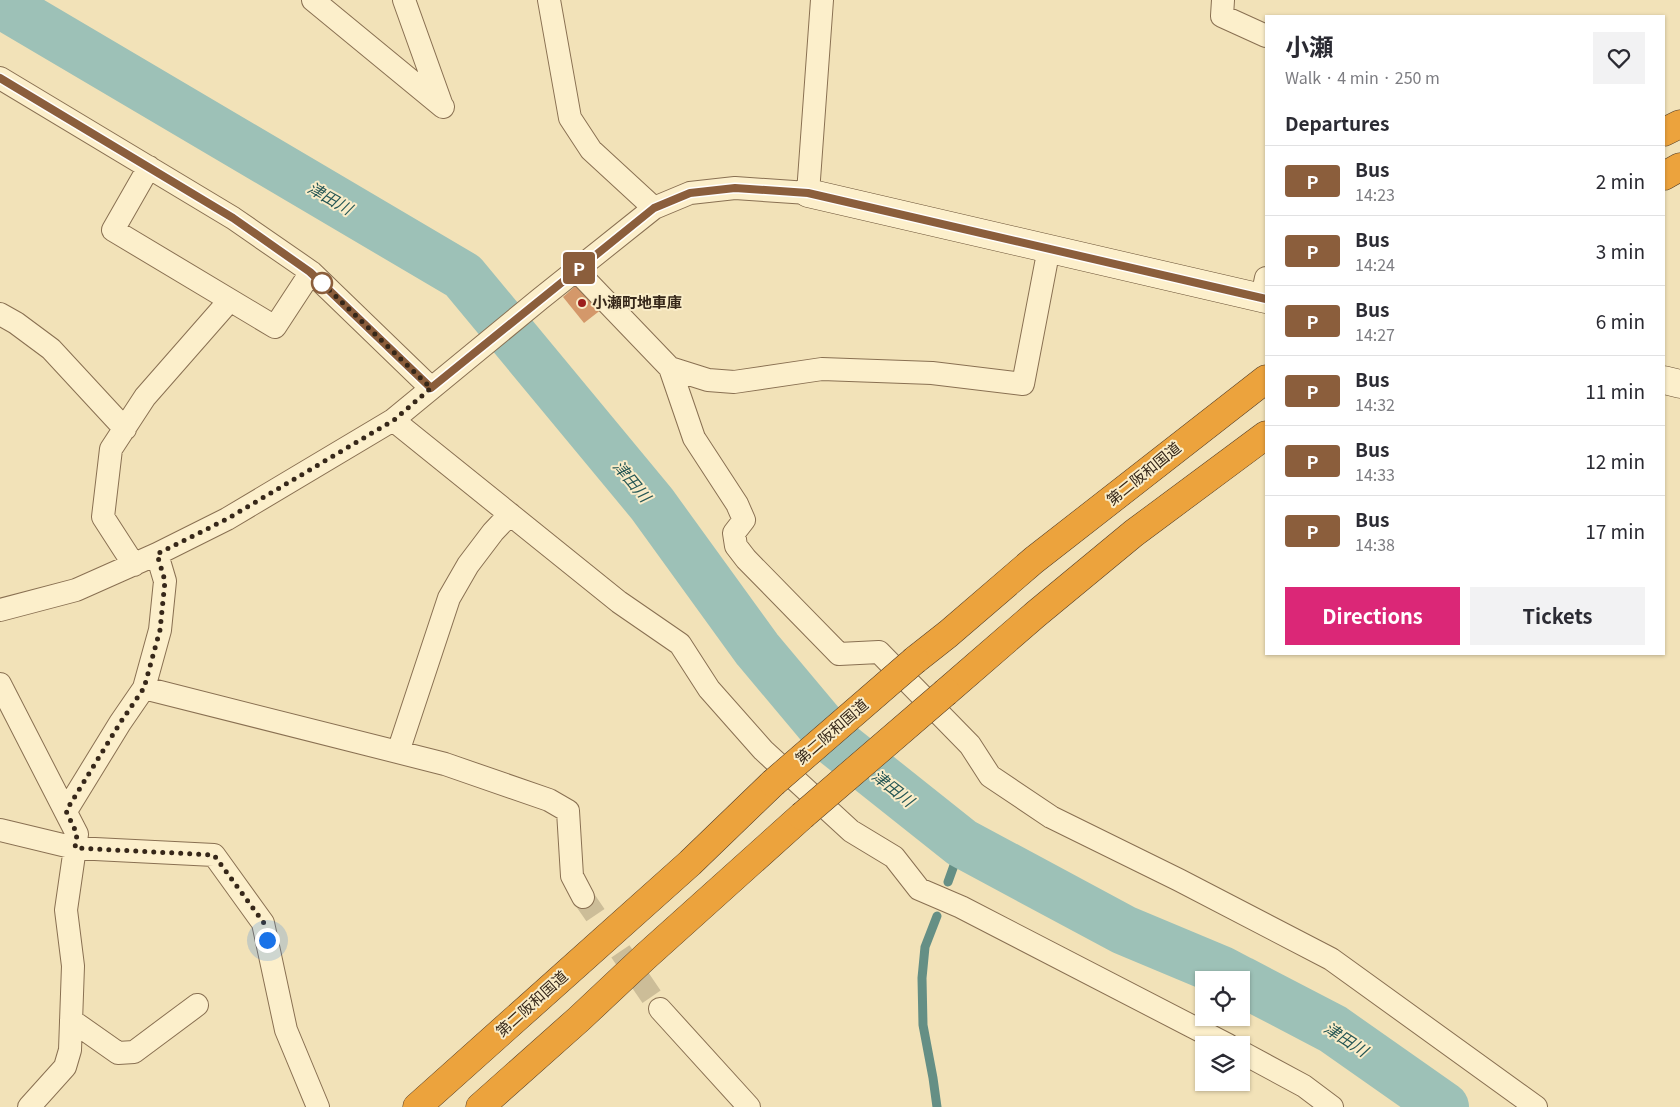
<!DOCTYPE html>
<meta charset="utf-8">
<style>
:root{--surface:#fff;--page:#f2f2f3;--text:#2b2b33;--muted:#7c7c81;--line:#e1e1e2;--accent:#db2777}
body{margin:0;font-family:Georgia,"Noto Sans JP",serif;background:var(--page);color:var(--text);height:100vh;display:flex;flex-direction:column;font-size:19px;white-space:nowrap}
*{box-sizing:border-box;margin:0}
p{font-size:16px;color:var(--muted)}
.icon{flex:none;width:28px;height:28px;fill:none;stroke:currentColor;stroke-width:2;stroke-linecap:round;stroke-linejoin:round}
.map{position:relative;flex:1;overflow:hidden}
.side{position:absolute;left:1265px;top:15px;width:400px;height:640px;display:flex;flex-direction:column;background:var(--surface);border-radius:0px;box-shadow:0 1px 4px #0004}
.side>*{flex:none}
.badge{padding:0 10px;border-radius:4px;font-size:18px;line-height:32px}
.controls{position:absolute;left:1195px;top:971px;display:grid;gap:10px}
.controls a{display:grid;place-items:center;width:55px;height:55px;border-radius:0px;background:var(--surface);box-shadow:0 1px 4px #0004;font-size:25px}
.you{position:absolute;width:25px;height:25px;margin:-12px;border:4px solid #fff;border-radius:50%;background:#1a73e8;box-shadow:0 0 0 8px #1a73e833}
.map>.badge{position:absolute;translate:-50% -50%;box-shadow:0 0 0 2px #fff}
h2{padding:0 20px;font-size:19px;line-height:45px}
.round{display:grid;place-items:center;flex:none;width:52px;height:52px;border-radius:0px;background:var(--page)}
.headline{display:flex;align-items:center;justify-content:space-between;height:85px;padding:0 20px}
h1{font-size:24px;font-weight:700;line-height:38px}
.action{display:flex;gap:10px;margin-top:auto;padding:10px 20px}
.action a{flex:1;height:58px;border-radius:0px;background:var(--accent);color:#fff;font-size:20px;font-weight:700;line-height:58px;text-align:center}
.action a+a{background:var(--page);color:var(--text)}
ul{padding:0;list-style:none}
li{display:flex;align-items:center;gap:15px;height:70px;padding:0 20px;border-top:1px solid var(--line)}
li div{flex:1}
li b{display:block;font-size:19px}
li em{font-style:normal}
li .badge{min-width:55px;font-weight:700;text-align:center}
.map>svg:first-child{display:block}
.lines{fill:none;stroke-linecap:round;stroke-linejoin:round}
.stream{stroke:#658f85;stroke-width:9}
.river{stroke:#9dc1b7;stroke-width:50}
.building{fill:#d4986a}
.street-tunnel{stroke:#ccbd98;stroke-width:22;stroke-dasharray:22 11;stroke-linecap:butt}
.street-casing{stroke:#897052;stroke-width:24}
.secondary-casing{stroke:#6a5135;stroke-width:29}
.highway-casing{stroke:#553e27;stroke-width:29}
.street{stroke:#fcefcb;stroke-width:22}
.secondary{stroke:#fcefcb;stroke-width:28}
.highway{stroke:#eca33d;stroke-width:28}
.highway-bridge-casing{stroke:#553e27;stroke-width:29;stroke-linecap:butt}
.highway-bridge{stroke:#eca33d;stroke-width:28}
.line-casing{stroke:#fff;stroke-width:11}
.line{stroke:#8b5e3c;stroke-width:8}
.walk{stroke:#362719;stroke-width:5;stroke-dasharray:0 9}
.stop-dot{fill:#fff;stroke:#8b5e3c;stroke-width:2.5}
.poi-dot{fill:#9d1e1c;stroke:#f9ecc8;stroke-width:2}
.labels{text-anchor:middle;stroke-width:4;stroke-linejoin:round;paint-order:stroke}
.poi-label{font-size:15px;font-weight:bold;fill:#362719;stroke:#f9ecc8;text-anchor:start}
.street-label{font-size:15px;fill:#362719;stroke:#f9ecc8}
.water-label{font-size:16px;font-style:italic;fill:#265755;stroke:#f9ecc8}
</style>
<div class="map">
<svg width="1680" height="1107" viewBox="0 0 1680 1107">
<rect width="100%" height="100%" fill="#f2e2b8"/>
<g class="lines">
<path class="stream" d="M948,882L962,843
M937,916L925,947L922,978L923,1025L933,1078L937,1107"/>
<path class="river" d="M0,3L463,276L652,504L757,649L835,742L962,843L1124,930L1222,971L1239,980
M1241,981L1333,1029L1444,1107"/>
</g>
<path class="building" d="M579,283L602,309L584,323L563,297Z"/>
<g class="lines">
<path class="street-tunnel" d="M583,897L660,1009"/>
<defs>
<path id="street" d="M313,0L443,107
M404,0L442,106
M549,0L570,118L591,150L654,208
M1223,0L1222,16L1266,36
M0,78L233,218L311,272L431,388
M149,167L113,230L275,327L311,272
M576,270L670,368L694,438L737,504L744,520L734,533L736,546L746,559L839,654L879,652L970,745L990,776L1051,817L1179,880L1331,959L1536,1107
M1262,297L1266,278
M0,314L16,323L51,349L125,429
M670,368L708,380L734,382L822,369L932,373L1023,384L1049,248
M393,420L619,602L680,644L709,689L763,750L851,831L894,857L919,889L961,907L1228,1045
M134,565L103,517L111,449L145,397L230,300
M0,610L76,590L157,554L227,519L393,420L540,299L654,208L690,193L735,188L808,193L822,0
M0,684L77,834L66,910L73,966L70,1050L65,1067L29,1107
M144,688L445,764L549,800L568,811L572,876L583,897
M398,752L449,598L468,565L493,532L510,514
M66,811L120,723L144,688L160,630L165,581L157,554
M0,830L75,848L214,855L263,923L286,1030L318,1107
M660,1009L749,1107
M71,1020L118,1053L134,1052L197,1005
M1241,1052L1304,1086L1332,1107"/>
<path id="secondary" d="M808,193L1266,299
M1664,380L1680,384"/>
<path id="highway" d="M1664,132L1680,124
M1664,176L1680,167
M915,660L948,634L1034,560L1266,379
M946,692L1036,614L1134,533L1266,435
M417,1107L690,863L773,783
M480,1107L579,1019L645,957L802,816"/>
</defs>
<use href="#street" class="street-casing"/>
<use href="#secondary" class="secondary-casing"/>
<use href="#highway" class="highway-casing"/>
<use href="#street" class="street"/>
<use href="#secondary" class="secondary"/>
<use href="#highway" class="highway"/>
<defs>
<path id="highway-bridge" d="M773,783L915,660
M802,816L946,692"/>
</defs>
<use href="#highway-bridge" class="highway-bridge-casing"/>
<use href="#highway-bridge" class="highway-bridge"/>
</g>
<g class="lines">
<defs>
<path id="line" d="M0,78L233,218L310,272L431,388L654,208L690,193L735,188L808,193L1266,299"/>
</defs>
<use href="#line" class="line-casing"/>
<use href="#line" class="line"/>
<path class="walk" d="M267,940L264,923L214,855L75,848L77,834L66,811L120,723L144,688L160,630L165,581L157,554L227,519L394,420L431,388L322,283"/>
</g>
<circle class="stop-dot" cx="322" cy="283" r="10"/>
<circle class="poi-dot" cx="582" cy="303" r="5"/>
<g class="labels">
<g class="poi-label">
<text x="592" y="308">小瀬町地車庫</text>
</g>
<g class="street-label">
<text transform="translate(1144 474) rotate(-39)" y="5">第二阪和国道</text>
<text transform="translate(832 732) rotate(-41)" y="5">第二阪和国道</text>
<text transform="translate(532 1004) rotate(-42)" y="5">第二阪和国道</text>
</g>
<g class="water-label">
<text transform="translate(330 198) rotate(30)" y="6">津田川</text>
<text transform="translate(632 481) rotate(50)" y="6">津田川</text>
<text transform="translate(893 788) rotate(38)" y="6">津田川</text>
<text transform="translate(1346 1039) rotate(33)" y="6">津田川</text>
</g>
</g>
</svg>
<div class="controls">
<a><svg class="icon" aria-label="locate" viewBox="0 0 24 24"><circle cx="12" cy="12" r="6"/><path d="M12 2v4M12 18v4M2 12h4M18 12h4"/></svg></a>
<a><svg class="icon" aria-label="layers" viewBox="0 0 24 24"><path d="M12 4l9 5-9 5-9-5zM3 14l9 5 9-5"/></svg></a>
</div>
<div class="you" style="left:267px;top:940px"></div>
<b class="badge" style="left:579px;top:268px;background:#8b5e3c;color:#fff">P</b>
<section class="side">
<div class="headline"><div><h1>小瀬</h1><p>Walk · 4 min · 250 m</p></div><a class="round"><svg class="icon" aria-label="heart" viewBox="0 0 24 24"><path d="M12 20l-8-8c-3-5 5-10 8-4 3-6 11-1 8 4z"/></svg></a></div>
<h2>Departures</h2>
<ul>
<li><span class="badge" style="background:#8b5e3c;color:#fff">P</span><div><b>Bus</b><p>14:23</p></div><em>2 min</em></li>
<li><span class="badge" style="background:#8b5e3c;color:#fff">P</span><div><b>Bus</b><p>14:24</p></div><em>3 min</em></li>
<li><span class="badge" style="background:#8b5e3c;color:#fff">P</span><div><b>Bus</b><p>14:27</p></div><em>6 min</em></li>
<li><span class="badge" style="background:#8b5e3c;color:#fff">P</span><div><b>Bus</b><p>14:32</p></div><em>11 min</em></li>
<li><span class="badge" style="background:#8b5e3c;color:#fff">P</span><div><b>Bus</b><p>14:33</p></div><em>12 min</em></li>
<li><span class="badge" style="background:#8b5e3c;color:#fff">P</span><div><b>Bus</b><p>14:38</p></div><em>17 min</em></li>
</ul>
<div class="action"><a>Directions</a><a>Tickets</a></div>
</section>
</div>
